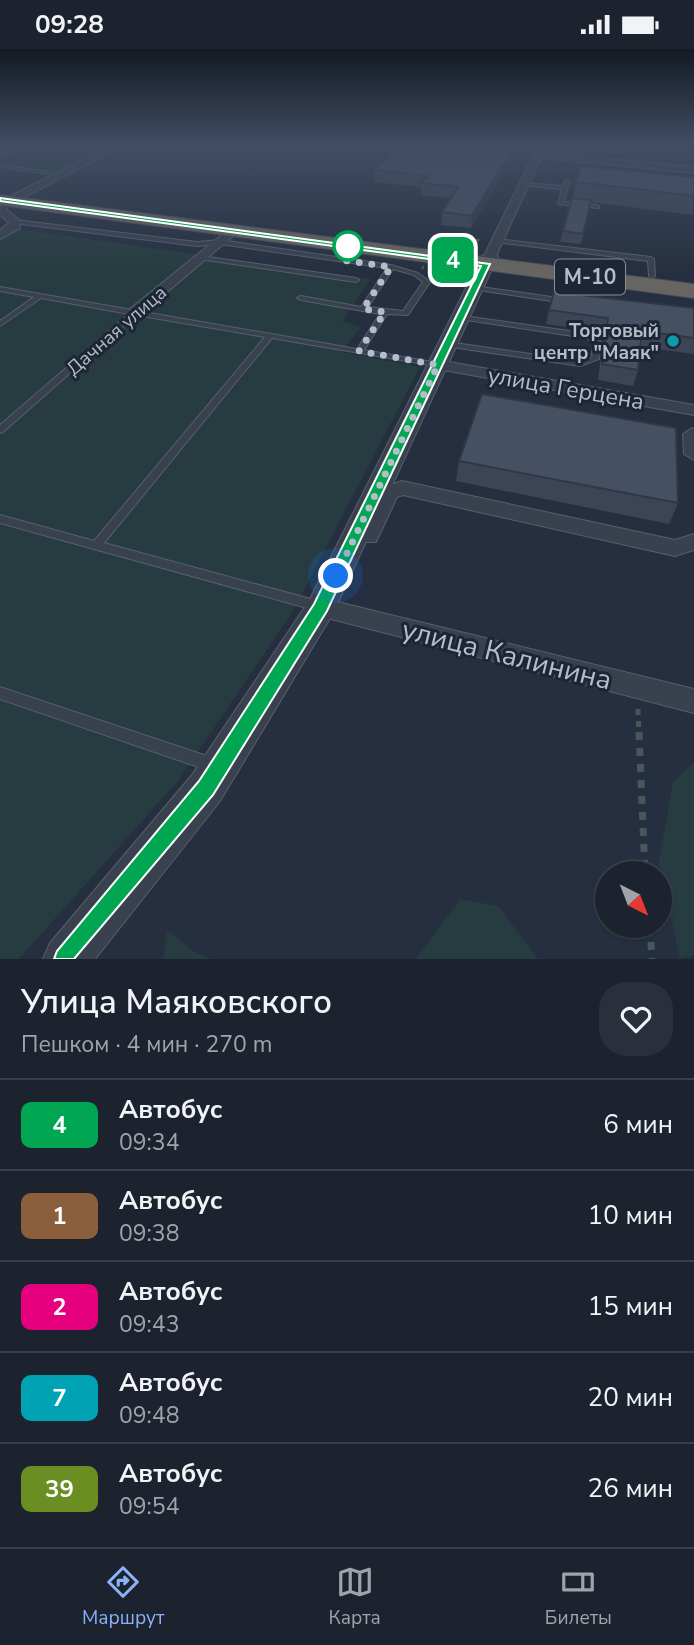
<!DOCTYPE html>
<html lang="ru">
<meta charset="utf-8">
<style>
:root{--surface:#1c232f;--page:#292f3b;--text:#f1f3f6;--muted:#a0a4aa;--line:#3a404b;--accent:#8bb1f8}
body{margin:0;font-family:"Nunito Sans",sans-serif;background:var(--page);color:var(--text);height:100vh;display:flex;flex-direction:column;font-size:26px;white-space:nowrap}
*{box-sizing:border-box;margin:0}
p{font-size:23px;color:var(--muted)}
.icon{flex:none;width:38px;height:38px;fill:none;stroke:currentColor;stroke-width:2;stroke-linecap:round;stroke-linejoin:round}
.map{position:relative;height:910px;overflow:hidden}
.side{display:flex;flex-direction:column;background:var(--surface);flex:1}
.side>*{flex:none}
.badge{padding:0 14px;border-radius:10px;font-size:24px;line-height:46px}
.needle{width:46px;rotate:138deg}
.controls{position:absolute;left:595px;top:812px;display:grid;gap:14px}
.controls a{display:grid;place-items:center;width:77px;height:77px;border-radius:50%;background:var(--surface);box-shadow:0 2px 5px #0004,0 0 0 2px var(--line);font-size:35px}
.you{position:absolute;width:35px;height:35px;margin:-18px;border:5px solid #fff;border-radius:50%;background:#1a73e8;box-shadow:0 0 0 10px #1a73e833}
.map>.badge{position:absolute;translate:-50% -50%;box-shadow:0 0 0 4px #fff}
.round{display:grid;place-items:center;flex:none;width:74px;height:74px;border-radius:28px;background:var(--page)}
.overview{display:flex;align-items:center;justify-content:space-between;height:119px;padding:0 21px}
h1{font-size:33px;font-weight:600;line-height:52px}
ul{padding:0;list-style:none}
li{display:flex;align-items:center;gap:21px;height:91px;padding:0 21px;border-top:2px solid var(--line)}
li div{flex:1}
li b{display:block;font-size:26px}
li em{font-style:normal}
li .badge{min-width:77px;font-weight:700;text-align:center}
.status{display:flex;justify-content:space-between;align-items:center;height:49px;padding:0 35px;background:var(--surface);direction:ltr}
.status svg{height:19px;fill:currentColor}
.menu{display:flex;justify-content:space-around;align-items:center;height:98px;border-top:2px solid var(--line);background:var(--surface);font-size:19px;color:var(--muted)}
.menu a{display:grid;justify-items:center;gap:4px}
.menu .active{color:var(--accent)}
.map>svg:first-child{display:block}
.green{fill:#273c40}
.lines{fill:none;stroke-linecap:round;stroke-linejoin:round}
.service-casing{stroke:#575f6d;stroke-width:2}
.minor-casing{stroke:#575f6d;stroke-width:2}
.tertiary-casing{stroke:#575f6d;stroke-width:2}
.trunk-casing{stroke:#444c5a;stroke-width:2}
.path-far2{stroke:#45595d;stroke-width:2.5;stroke-dasharray:3.5 3.5;stroke-linecap:butt}
.path-far1{stroke:#45595d;stroke-width:5;stroke-dasharray:6 6;stroke-linecap:butt}
.path{stroke:#45595d;stroke-width:7;stroke-dasharray:8 8;stroke-linecap:butt}
.service{fill:#39414f;fill-rule:evenodd}
.minor{fill:#39414f;fill-rule:evenodd}
.tertiary{fill:#39414f;fill-rule:evenodd}
.trunk{fill:#666562;fill-rule:evenodd}
.path-bridge{stroke:#45595d;stroke-width:2.5;stroke-dasharray:3.5 3.5;stroke-linecap:butt}
.wall{fill:#3c4555}
.shaded-wall{fill:#313845}
.building{fill:#465063;stroke:#313845;stroke-width:2}
.line{fill:#00a651;stroke:#fff;stroke-width:2}
.walk{stroke:#b5bcca;stroke-width:7;stroke-dasharray:0 12.6}
.stop-dot{fill:#fff;stroke:#00a651;stroke-width:3.5}
.culture-dot{fill:#0f9aa8;stroke:#1d2634;stroke-width:2.5}
.labels{text-anchor:middle;stroke-width:6;stroke-linejoin:round;paint-order:stroke}
.far-street-label{font-size:19px;fill:#b5bcca;stroke:#1d2634}
.far-poi-label{font-size:19px;font-weight:bold;fill:#b5bcca;stroke:#1d2634;text-anchor:end}
.shield{fill:#1d2634;stroke:#878f9d;stroke-width:2}
.shield-label{font-size:21px;font-weight:bold;fill:#b5bcca}
.street-label{font-size:23px;fill:#b5bcca;stroke:#1d2634}
.near-street-label{font-size:28px;fill:#b5bcca;stroke:#1d2634}
</style>
<div class="status"><b>09:28</b><svg viewBox="0 0 49 12"><path d="M0 12V9h3v3zM5 12V6h3v6zM10 12V3h3v9zM15 12V0h3v12zM26 1h20v11H26zM47 4h2v5h-2z"/></svg></div>
<div class="map">
<svg width="694" height="910" viewBox="0 0 694 910">
<rect width="100%" height="100%" fill="#252f3f"/>
<path class="green" d="M0,96H108L54,121L0,114Z
M17,180L371,230L342,272L361,278L341,303L420,318L293,562L178,732L19,910H0V188Z
M694,713V906L680,910L659,812L673,733Z
M460,850L498,857L538,910H416Z
M167,881L193,902L210,910H163Z"/>
<g class="lines">
<defs>
<path id="service" d="M20,96H27L0,108V105Z
M0,116L58,124L60,125L58,126L0,118Z
M565,131L570,132L563,153L597,156L599,157V159L558,155L562,140L521,136L524,134L563,137Z
M15,171L197,193L220,191L391,216L418,224L429,232L430,233L408,266L387,265L364,301L438,314L442,316L441,318L272,289L104,494L318,552L322,554L324,557L322,560L318,562L0,474V466L94,492L265,288L136,266L3,383L0,384V376L129,265L41,249L0,277V272L34,248L0,242V238L357,300L380,265L301,251L297,249L301,247L361,258L387,219L220,195L197,197L13,174L12,173ZM393,220L414,226L423,233L403,262L368,258Z
M498,190L651,208L654,210L655,227L652,229L649,227L648,212L496,193L495,192Z
M201,207L356,229L359,231L356,233L199,210V208Z
M474,237L565,250L569,252L565,254L472,240L471,239Z
M457,266L591,285L602,294L599,310L580,317L445,297L444,295L448,293L580,312L591,309L594,295L586,289L460,270H457Z
M0,638L213,709L218,711L220,716L218,721L213,723L0,650Z"/>
<path id="minor" d="M112,96H124L9,156L6,160L19,171L20,179L0,190V181L9,174L0,166L1,152Z
M538,96H547L544,104L694,118V124L541,109L496,207L486,210L484,207Z
M229,180L239,182L140,266H130V260Z
M438,311L694,356V366L432,319V313Z
M692,379L694,380V411L684,405L683,385Z
M402,432L675,491L694,485V501L675,507L403,446L397,448L376,493H360L357,488L382,439Z
M321,549L694,640V664L312,565L309,558L312,551Z"/>
<path id="tertiary" d="M490,202L498,207L332,566L220,752L95,910H43L50,894L192,726L309,552L482,207Z"/>
<path id="trunk" d="M0,146L694,235V249L0,156Z"/>
</defs>
<use href="#service" class="service-casing"/>
<use href="#minor" class="minor-casing"/>
<use href="#tertiary" class="tertiary-casing"/>
<use href="#trunk" class="trunk-casing"/>
<path class="path-far2" d="M462,191H482"/>
<path class="path-far1" d="M638,660L639,685"/>
<path class="path" d="M639,683L645,824
M650,877L652,910"/>
<use href="#service" class="service"/>
<use href="#minor" class="minor"/>
<use href="#tertiary" class="tertiary"/>
<use href="#trunk" class="trunk"/>
<path class="path-bridge" d="M422,220L440,191"/>
</g>
<path class="wall" d="M513,99L512,110L471,179L441,176L442,163L451,149L421,146V138L374,133V121Z
M694,128L693,166L591,153L581,195L560,193L563,182L573,149L576,133Z
M694,259V305L641,298L638,321L633,337L598,331L604,284L546,275L549,261Z
M459,412L678,454L669,475L456,432Z"/>
<path class="shaded-wall" d="M513,99L512,110L471,179L472,167Z"/>
<path class="building" d="M402,96H484L513,99L472,167L442,163L458,138L421,134L428,127L374,121Z
M581,117L694,128V147L576,133Z
M572,149L591,151L583,185L563,182Z
M554,243L694,259V289L642,282L638,321L602,315L608,269L549,261Z
M482,345L676,379L678,454L459,412Z"/>
<linearGradient id="sky" x2="0" y2="1"><stop stop-color="#141a23"/><stop offset="0.43" stop-color="#404d63"/><stop offset="1" stop-color="#404d63" stop-opacity="0"/></linearGradient>
<rect width="694" height="224" fill="url(#sky)"/>
<path class="line" d="M0,149L490,215L327,562L213,746L74,910H54L57,902L199,732L314,555L481,217L0,152Z"/>
<g class="lines">
<path class="walk" d="M336,527L438,316L359,302L385,263L363,260L391,218L342,211L348,197"/>
</g>
<circle class="stop-dot" cx="348" cy="197" r="14"/>
<circle class="culture-dot" cx="673" cy="292" r="7"/>
<g class="labels">
<g class="far-street-label">
<text transform="translate(116 281) rotate(-41)" y="7">Дачная улица</text>
</g>
<g class="far-poi-label">
<text x="659" y="288">Торговый<tspan x="659" dy="22">центр "Маяк"</tspan></text>
</g>
<rect class="shield" x="555" y="210.5" width="70" height="35" rx="5"/>
<g class="shield-label">
<text x="590" y="235">М-10</text>
</g>
<g class="street-label">
<text transform="translate(566 339) rotate(10)" y="8">улица Герцена</text>
</g>
<g class="near-street-label">
<text transform="translate(507 605) rotate(14)" y="10">улица Калинина</text>
</g>
</g>
</svg>
<div class="controls">
<a><svg class="needle" viewBox="-14 -14 28 28"><path d="M0-13l5 13h-10z" fill="#e53935"/><path d="M0 13l5-13h-10z" fill="#a0a4aa"/></svg></a>
</div>
<div class="you" style="left:336px;top:527px"></div>
<b class="badge" style="left:453px;top:211px;background:#00a651;color:#fff">4</b>
</div>
<section class="side">
<div class="overview"><div><h1>Улица Маяковского</h1><p>Пешком · 4 мин · 270 m</p></div><a class="round"><svg class="icon" aria-label="heart" viewBox="0 0 24 24"><path d="M12 20l-8-8c-3-5 5-10 8-4 3-6 11-1 8 4z"/></svg></a></div>
<ul>
<li><span class="badge" style="background:#00a651;color:#fff">4</span><div><b>Автобус</b><p>09:34</p></div><em>6 мин</em></li>
<li><span class="badge" style="background:#8b5e3c;color:#fff">1</span><div><b>Автобус</b><p>09:38</p></div><em>10 мин</em></li>
<li><span class="badge" style="background:#e6007e;color:#fff">2</span><div><b>Автобус</b><p>09:43</p></div><em>15 мин</em></li>
<li><span class="badge" style="background:#00a3b4;color:#fff">7</span><div><b>Автобус</b><p>09:48</p></div><em>20 мин</em></li>
<li><span class="badge" style="background:#6b8e23;color:#fff">39</span><div><b>Автобус</b><p>09:54</p></div><em>26 мин</em></li>
</ul>
</section>
<nav class="menu">
<a class="active"><svg class="icon" aria-label="directions" viewBox="0 0 24 24"><path d="M12 3l9 9-9 9-9-9zM9 14v-3h6M13 9l2 2-2 2"/></svg>Маршрут</a>
<a><svg class="icon" aria-label="map" viewBox="0 0 24 24"><path d="M3 6l6-2 6 2 6-2v14l-6 2-6-2-6 2zM9 4v14M15 6v14"/></svg>Карта</a>
<a><svg class="icon" aria-label="tickets" viewBox="0 0 24 24"><path d="M3 7h18v10H3zM15 7v10"/></svg>Билеты</a>
</nav>
